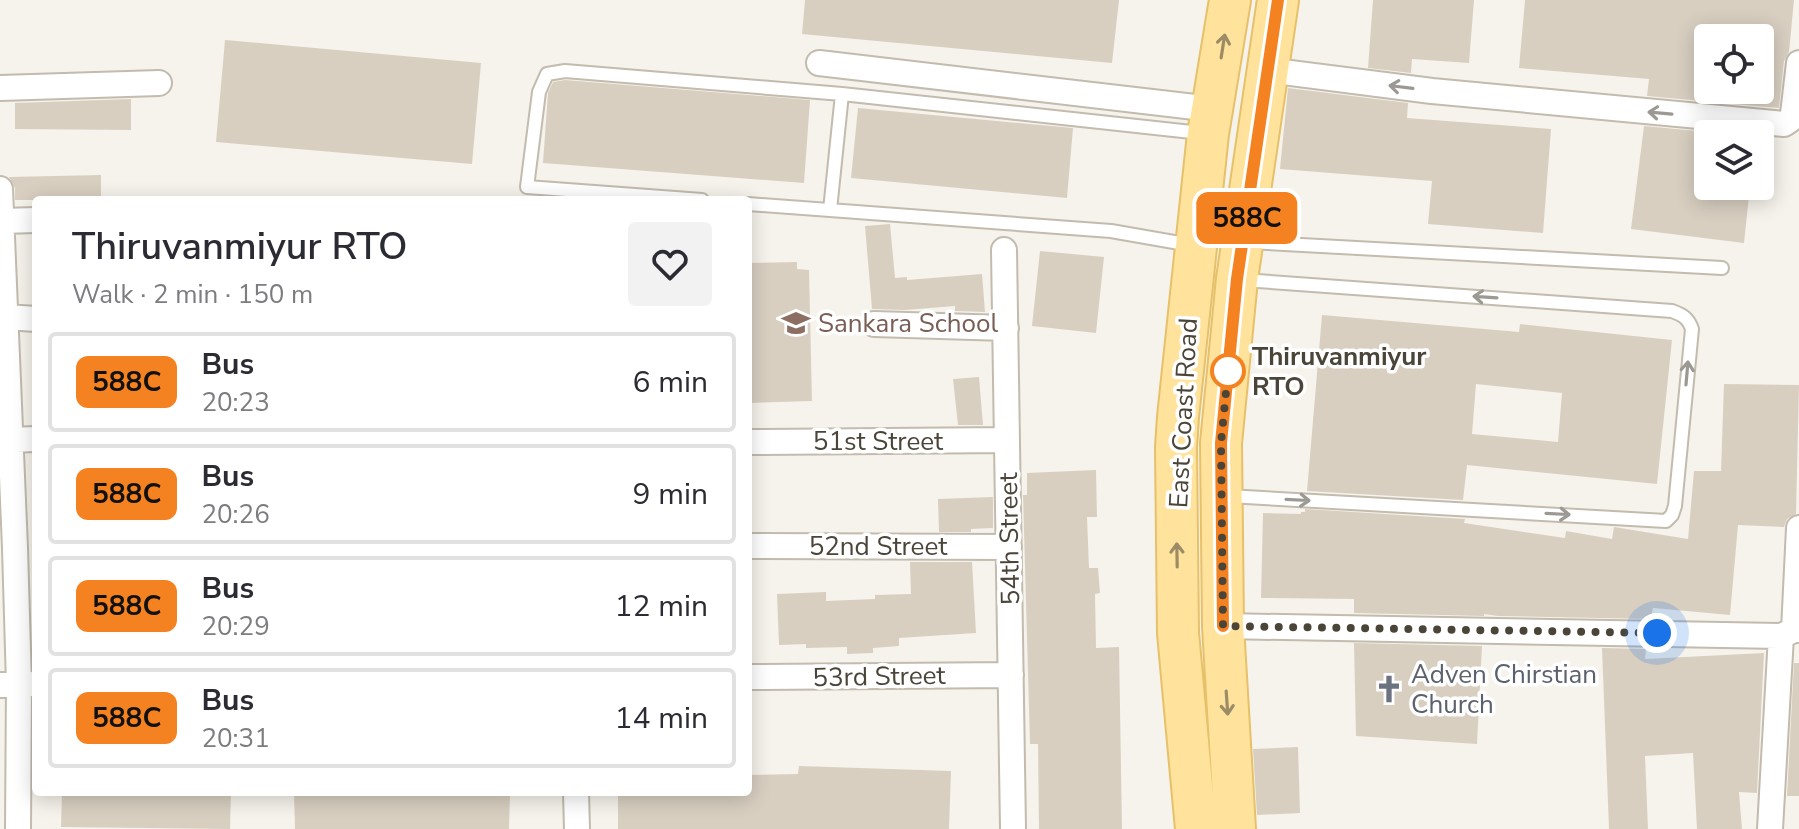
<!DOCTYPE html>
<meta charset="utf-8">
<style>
:root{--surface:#fff;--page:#f2f2f3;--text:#2b2b33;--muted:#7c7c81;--line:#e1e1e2}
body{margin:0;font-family:"Nunito Sans",sans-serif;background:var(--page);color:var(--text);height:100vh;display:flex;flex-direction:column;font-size:30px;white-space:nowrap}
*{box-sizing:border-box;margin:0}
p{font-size:26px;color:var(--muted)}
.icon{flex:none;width:44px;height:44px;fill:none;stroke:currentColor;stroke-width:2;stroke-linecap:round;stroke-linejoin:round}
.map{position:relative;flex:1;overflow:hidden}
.details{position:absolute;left:32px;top:196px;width:720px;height:600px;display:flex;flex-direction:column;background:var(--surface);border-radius:8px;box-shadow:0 4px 20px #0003}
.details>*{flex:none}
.badge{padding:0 16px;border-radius:12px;font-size:28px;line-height:52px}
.tools{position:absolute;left:1694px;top:24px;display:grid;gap:16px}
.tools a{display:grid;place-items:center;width:80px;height:80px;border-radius:8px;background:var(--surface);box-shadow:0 4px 20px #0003;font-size:40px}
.you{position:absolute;width:40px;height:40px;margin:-20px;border:6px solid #fff;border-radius:50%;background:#1a73e8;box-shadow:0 0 0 12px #1a73e833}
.map>.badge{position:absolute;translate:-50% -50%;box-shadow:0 0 0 4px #fff}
.round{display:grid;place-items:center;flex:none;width:84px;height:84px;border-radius:8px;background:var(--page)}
.overview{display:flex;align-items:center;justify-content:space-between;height:136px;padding:0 40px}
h1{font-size:38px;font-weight:600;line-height:60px}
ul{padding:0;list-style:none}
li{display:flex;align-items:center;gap:24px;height:100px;margin:0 16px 12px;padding:0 24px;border:4px solid var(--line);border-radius:8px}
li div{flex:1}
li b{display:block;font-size:30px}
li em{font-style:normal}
li .badge{min-width:88px;font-weight:700;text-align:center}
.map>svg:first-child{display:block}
.building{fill:#d8cfc1;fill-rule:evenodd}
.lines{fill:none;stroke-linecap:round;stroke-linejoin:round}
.service-casing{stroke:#c2bbae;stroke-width:16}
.minor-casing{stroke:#c2bbae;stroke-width:28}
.primary-casing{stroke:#e6c16a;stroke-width:44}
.service{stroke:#fff;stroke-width:12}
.minor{stroke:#fff;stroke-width:24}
.primary{stroke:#ffe39c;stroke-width:40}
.oneway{stroke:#9c8c66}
.oneway2{stroke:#9c9892}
.line-casing{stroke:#fff;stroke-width:18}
.line{stroke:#f58220;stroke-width:12}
.walk{stroke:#4b4439;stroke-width:8;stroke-dasharray:0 14.4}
.stop-dot{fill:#fff;stroke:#f58220;stroke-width:4}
.labels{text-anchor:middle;stroke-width:7;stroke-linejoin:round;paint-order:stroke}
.education-label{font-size:26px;fill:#785e54;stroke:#fff;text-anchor:start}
.stop-label{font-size:26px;font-weight:bold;fill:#4b4439;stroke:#fff;text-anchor:start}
.street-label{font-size:26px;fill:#4b4439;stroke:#fff}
.worship-label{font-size:26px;fill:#5b616d;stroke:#fff;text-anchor:start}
</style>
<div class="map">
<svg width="1799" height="829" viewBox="0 0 1799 829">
<rect width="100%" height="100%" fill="#f6f3ec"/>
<path class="building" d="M805,0H1119L1112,63L802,34Z
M1373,0H1474L1469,63L1412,59L1411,73L1368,68Z
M1525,0H1794L1789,52L1784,61L1779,108L1647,96L1649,79L1519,68ZM1708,38H1760V90H1708Z
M225,40L481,63L472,164L216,142Z
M565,80L810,100L804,183L543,163L548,93L553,82Z
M1288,88L1408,103L1407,118L1551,129L1543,233L1428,224L1432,181L1280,169Z
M131,99V130L15,129V103Z
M858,108L1073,128L1067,198L851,178Z
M1644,126L1730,134H1708V186H1750L1744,243L1631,229Z
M101,175V200H15V188L9,177Z
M890,224L895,278L907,277V280L982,274L985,312L955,311V306L905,310L872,309L865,226Z
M1040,251L1104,257L1096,333L1032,326Z
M797,262V269L809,270L812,401L748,403V263Z
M1322,315L1519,332L1520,324L1672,340L1657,484L1467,465L1463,500L1307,491ZM1476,384L1562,393L1558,442L1472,434Z
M979,377L983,425H958L953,379Z
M1724,384L1799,385L1796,514L1787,519L1784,527L1738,525L1730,615L1653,608L1651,619L1498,616L1484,614V616L1354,613V599L1261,598L1263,513L1301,514V512H1305V509L1465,519L1464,523L1565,538L1566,531L1612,539L1614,527L1688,539L1694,471H1721Z
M1096,470L1097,517H1087L1089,568H1098L1100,593L1095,594L1096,648L1119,647L1122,829H1039L1038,744H1030L1023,495H1027V473Z
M993,497V528L971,529V532H939L938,499Z
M910,562H972L976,633L899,638V646L873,648V653L847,654V647L806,648V644L779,645L777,594L826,592V601L875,599V595L911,594Z
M1354,643L1482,646L1477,744L1356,736Z
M1602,648L1646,649L1645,659L1764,653L1757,793L1739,792L1742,829H1697L1693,753L1645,756L1648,829H1609Z
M1794,663H1799V796H1787Z
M1298,747L1300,813L1257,815L1253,749Z
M799,766L951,771L949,829H618V792H748V775L798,774Z
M62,792H231L230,829L61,827Z
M294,792H510L509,829H295Z"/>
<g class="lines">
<defs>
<path id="service" d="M702,200L527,187L539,92L547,74L565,71L842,94L1201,133
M748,204L1111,231L1191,245
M830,210L842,94
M1249,242L1722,268
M1228,496L1666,521L1672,515L1675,506L1692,329C1688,318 1683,315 1672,311L1243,280"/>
<path id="minor" d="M819,63L1212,109
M1267,70L1432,91L1784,124L1790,120L1793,114L1799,63
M0,88L159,83
M0,189L15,548L19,684L18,829
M2,221L36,220
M1004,250L1013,829
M6,317L36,319
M874,324L1006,328
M10,440L36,439
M748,442L1007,440
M748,546L1009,547
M1223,626L1781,636L1794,630H1799
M1794,630L1799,528
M748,677L1011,675
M0,685L36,684
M576,792L577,829
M1770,829L1781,636"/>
<path id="primary" d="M1196,829L1178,633L1176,447L1178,417L1208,134L1230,0
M1235,829L1223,626L1221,443L1237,279L1278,0"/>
</defs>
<use href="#service" class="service-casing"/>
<use href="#minor" class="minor-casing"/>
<use href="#primary" class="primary-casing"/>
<use href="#service" class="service"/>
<use href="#minor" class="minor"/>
<use href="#primary" class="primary"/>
</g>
<defs><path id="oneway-shaft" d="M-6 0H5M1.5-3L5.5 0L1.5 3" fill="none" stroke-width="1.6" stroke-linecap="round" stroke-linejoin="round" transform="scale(2)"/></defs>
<g class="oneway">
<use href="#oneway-shaft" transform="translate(1223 46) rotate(-81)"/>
<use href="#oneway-shaft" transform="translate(1177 555) rotate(-91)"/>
<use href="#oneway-shaft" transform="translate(1227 703) rotate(86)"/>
</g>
<g class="oneway2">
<use href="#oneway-shaft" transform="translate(1401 87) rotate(-173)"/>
<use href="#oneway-shaft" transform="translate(1660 113) rotate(-175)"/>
<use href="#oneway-shaft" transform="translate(1485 297) rotate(-176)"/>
<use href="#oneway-shaft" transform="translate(1687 373) rotate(-85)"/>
<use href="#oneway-shaft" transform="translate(1298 500) rotate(3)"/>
<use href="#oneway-shaft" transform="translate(1558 514) rotate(3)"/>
</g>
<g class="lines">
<defs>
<path id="line" d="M1223,626L1221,443L1237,279L1278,0"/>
</defs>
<use href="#line" class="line-casing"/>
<use href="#line" class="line"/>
<path class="walk" d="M1228,371L1229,361L1221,443L1223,626L1657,633"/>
</g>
<defs>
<symbol id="school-bare" viewBox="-9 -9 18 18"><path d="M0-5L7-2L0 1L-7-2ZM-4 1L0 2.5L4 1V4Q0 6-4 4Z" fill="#8d6e63" stroke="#fff" stroke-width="2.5" paint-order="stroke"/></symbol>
<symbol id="church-bare" viewBox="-9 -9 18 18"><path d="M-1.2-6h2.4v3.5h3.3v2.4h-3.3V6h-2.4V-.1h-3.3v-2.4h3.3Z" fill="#6b7280" stroke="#fff" stroke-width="2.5" paint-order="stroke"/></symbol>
</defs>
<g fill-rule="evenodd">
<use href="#school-bare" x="776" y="303" width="40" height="40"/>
<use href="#church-bare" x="1369" y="669" width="40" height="40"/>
</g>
<circle class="stop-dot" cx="1228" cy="371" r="16"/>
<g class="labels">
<g class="education-label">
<text x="818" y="332">Sankara School</text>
</g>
<g class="stop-label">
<text x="1252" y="365">Thiruvanmiyur<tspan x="1252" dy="30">RTO</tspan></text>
</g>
<g class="street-label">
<text transform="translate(1183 413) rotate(-87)" y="9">East Coast Road</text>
<text x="878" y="450">51st Street</text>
<text transform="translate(1009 539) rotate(-91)" y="9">54th Street</text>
<text x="878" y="555">52nd Street</text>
<text transform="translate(879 676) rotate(-1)" y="9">53rd Street</text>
</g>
<g class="worship-label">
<text x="1411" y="683">Adven Chirstian<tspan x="1411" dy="30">Church</tspan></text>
</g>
</g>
</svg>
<div class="tools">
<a><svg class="icon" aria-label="locate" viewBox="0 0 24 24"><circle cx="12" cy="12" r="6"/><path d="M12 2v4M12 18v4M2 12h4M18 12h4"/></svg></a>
<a><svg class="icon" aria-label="layers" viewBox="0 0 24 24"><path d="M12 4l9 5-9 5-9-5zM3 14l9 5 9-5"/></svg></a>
</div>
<div class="you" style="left:1657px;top:633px"></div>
<b class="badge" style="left:1247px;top:218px;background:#f58220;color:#111">588C</b>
<section class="details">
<div class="overview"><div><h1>Thiruvanmiyur RTO</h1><p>Walk · 2 min · 150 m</p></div><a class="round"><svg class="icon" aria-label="heart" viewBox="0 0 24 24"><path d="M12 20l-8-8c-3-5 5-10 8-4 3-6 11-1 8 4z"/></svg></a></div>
<ul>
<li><span class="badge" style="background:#f58220;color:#111">588C</span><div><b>Bus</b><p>20:23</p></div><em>6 min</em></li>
<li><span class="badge" style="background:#f58220;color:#111">588C</span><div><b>Bus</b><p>20:26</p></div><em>9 min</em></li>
<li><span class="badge" style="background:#f58220;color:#111">588C</span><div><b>Bus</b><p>20:29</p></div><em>12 min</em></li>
<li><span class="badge" style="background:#f58220;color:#111">588C</span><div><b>Bus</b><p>20:31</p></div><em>14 min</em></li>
</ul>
</section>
</div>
